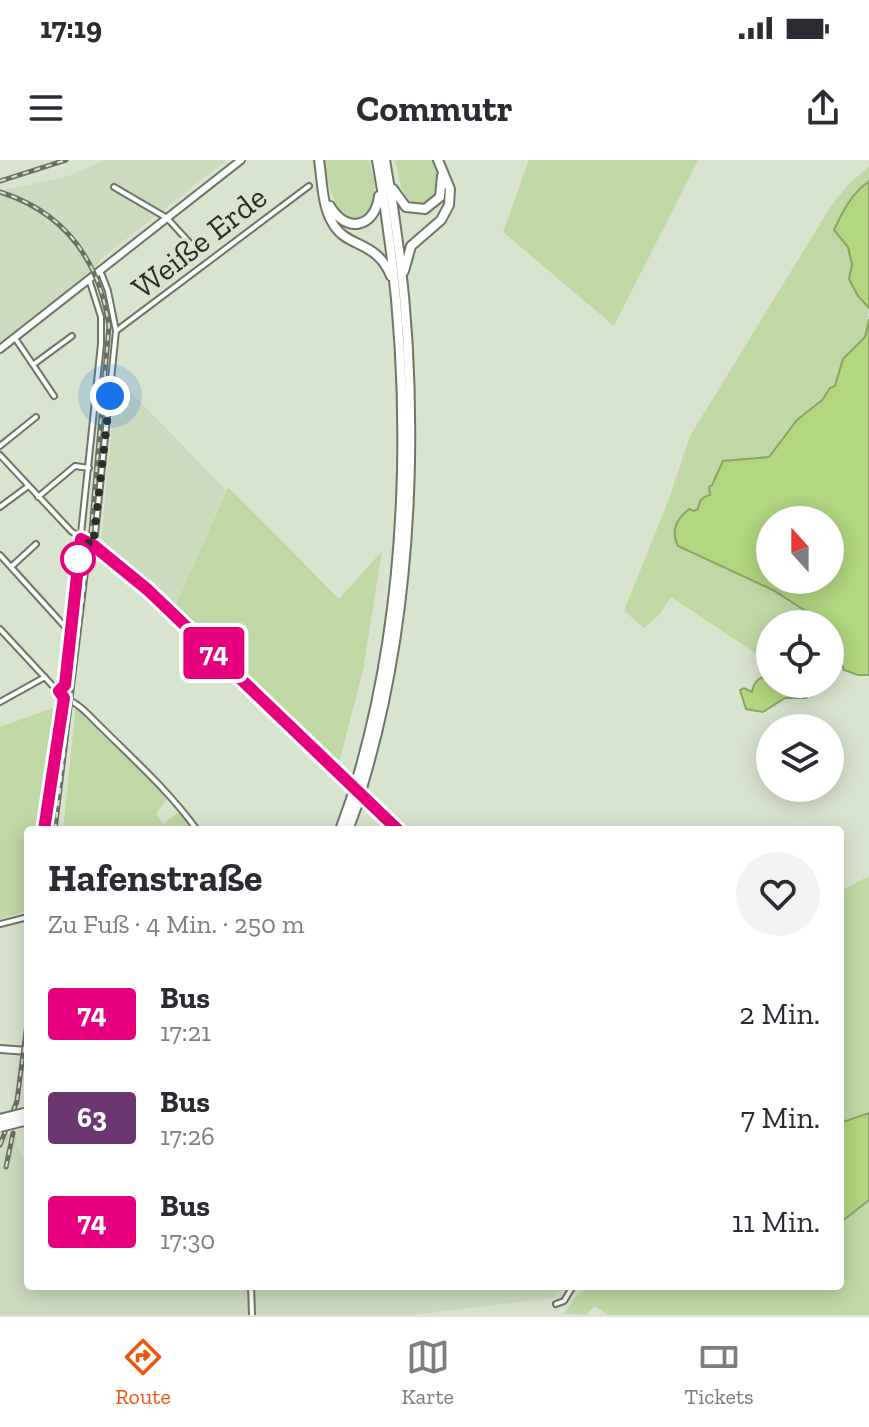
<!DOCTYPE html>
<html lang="de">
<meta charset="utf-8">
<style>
:root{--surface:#fff;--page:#f2f2f3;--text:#2b2b33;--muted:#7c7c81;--line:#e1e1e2;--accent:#ea580c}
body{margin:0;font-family:"Zilla Slab",serif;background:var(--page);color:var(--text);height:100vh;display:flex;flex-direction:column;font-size:30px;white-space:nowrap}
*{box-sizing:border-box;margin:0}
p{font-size:26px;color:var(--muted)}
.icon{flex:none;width:44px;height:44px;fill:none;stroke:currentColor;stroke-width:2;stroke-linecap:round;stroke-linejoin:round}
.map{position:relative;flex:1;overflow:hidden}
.panel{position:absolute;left:24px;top:666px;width:820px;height:464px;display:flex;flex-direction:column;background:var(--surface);border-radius:8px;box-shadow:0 4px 20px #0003}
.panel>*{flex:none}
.badge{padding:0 16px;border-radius:6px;font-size:28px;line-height:52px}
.needle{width:52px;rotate:339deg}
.fabs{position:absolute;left:756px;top:346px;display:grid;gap:16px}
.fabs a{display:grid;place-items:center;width:88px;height:88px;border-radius:50%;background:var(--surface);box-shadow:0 4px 20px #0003;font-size:40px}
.you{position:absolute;width:40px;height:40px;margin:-20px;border:6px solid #fff;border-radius:50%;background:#1a73e8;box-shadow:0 0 0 12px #1a73e833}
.map>.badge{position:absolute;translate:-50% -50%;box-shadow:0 0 0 4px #fff}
.round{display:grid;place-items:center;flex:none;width:84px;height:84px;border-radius:42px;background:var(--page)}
.summary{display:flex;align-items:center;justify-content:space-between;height:136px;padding:0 24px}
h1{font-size:38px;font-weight:800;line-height:60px}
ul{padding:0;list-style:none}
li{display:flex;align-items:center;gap:24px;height:104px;padding:0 24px}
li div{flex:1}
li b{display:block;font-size:30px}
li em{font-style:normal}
li .badge{min-width:88px;font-weight:700;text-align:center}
.status{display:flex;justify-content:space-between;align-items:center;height:56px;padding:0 40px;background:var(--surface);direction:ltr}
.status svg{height:22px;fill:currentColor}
header{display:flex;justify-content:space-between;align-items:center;height:104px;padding:0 24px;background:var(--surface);font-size:36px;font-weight:800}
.menu{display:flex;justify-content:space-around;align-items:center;height:112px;border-top:2px solid var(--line);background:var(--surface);font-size:22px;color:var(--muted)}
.menu a{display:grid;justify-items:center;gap:4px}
.menu .on{color:var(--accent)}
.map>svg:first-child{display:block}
.built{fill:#ccdabd}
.green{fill:#c0d8a5}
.water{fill:#b1d781;stroke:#89a566;stroke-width:2;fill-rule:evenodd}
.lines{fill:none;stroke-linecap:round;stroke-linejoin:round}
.street-casing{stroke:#6d7763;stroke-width:8}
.secondary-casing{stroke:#6d7763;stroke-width:10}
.highway-casing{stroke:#6d7763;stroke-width:12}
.street{stroke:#fff;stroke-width:4}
.secondary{stroke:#fff;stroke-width:6}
.highway{stroke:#fff;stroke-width:8}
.rail-casing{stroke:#6a7062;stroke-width:5}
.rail{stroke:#d9e4ce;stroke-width:2;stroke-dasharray:6;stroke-linecap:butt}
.highway-bridge-casing{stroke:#6d7763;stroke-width:12;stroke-linecap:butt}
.highway-bridge{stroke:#fff;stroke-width:8}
.line-casing{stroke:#fff;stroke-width:18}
.line{stroke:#e6007e;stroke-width:12}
.walk{stroke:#2b2f26;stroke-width:8;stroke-dasharray:0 14.4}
.stop-dot{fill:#fff;stroke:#e6007e;stroke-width:4}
.labels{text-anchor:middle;stroke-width:7;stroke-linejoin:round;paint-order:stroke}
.street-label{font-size:32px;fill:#2b2f26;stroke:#d9e4ce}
</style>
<div class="status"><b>17:19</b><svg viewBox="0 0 49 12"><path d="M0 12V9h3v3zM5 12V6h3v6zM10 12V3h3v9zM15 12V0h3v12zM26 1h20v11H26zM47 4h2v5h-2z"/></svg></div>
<header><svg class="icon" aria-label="menu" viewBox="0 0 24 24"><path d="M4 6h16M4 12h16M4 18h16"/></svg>Commutr<svg class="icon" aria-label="share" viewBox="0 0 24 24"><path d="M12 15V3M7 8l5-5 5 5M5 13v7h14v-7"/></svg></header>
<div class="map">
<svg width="869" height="1155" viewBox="0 0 869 1155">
<rect width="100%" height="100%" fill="#d9e4ce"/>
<path class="built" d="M104,0H227L102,98L88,116L0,185V31L66,17Z
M116,217L226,330L174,449L101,384Z
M16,972L17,986L28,1008V1126H566L553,1138L413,1155H0V976Z"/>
<path class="green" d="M324,0H369C372,13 378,31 374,45C373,50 367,55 361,57C334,67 327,17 324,0Z
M395,0H435L440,30L434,39L421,45L410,42L401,27Z
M529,0H698L614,166L503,72Z
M869,6V21L857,30L845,47L848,87L858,136L869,148L865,176L843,199L835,226L797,260L769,297L723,302L711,335C702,336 699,341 698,349L694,351L678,386L773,430L812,455L814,464H770V503L671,437L659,455L644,468L624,451L669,339L690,276L831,46L847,26Z
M228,327L339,439L382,391L363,510L338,607L174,449Z
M76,545L169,636L156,654L163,664L181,650L195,670H63Z
M58,546L40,670H28V747L27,751L0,759V567Z
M869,716V953L840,963V956L845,954L840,955V731Z
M869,1040V1155H608L595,1146L586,1155L564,1154L578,1133L590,1129L588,1126H840V1063Z"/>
<path class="water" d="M869,21V148L858,136L849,119L852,105L848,87L834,70C843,51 851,34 869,21Z
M869,159V515H858L844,510L836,489H830V464H814L812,455L773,430L678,386C670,370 677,359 689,349L694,351L698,349C699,341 702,337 710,335L709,327L712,325L723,301L769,297L797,260L822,240L830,228L835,226L843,199L865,177ZM770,360H830V420H770Z
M770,515V524H820L806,538H785L763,552L746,549L740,530L744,528L752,532C754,521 759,517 770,515Z
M869,953V1040L840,1063V963Z"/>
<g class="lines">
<defs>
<path id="street" d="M114,27L167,58L198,92
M116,171L309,26
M15,178L54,236
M34,204L72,176
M0,286L36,257
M0,295L71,371L128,412L353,627
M38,337L75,306L89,308
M0,347L27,327
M94,384L116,171L108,131L100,110
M0,395L68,470
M11,407L36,384
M0,469L64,538C80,543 91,558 103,569C136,602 170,632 197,670
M59,531L65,525L101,184V157L89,119
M0,542L45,517
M362,635L399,670
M44,670L64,538
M0,764L28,757
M251,1126L252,1155
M556,1144L564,1141L573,1126"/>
<path id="secondary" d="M0,189L241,0
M0,889L28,891"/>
<path id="highway" d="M319,0C322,19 322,45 332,62C346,89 376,79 391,116
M393,29L406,47L425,49L440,37L442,16
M330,46C346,74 375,68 379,36
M404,111L411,86L441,60L449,45L450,29L438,0
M358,616C414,422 413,198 377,0
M364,621C421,429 422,196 385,0
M340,670L351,639
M348,670L358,643"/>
</defs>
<use href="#street" class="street-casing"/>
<use href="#secondary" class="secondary-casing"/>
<use href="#highway" class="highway-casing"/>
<use href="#street" class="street"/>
<use href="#secondary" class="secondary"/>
<use href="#highway" class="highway"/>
<defs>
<path id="rail" d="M0,21L66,0
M0,32C66,53 99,100 109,166L90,383L55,670
M0,985L17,941L28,856
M6,1007L13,973"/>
</defs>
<use href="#rail" class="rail-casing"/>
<use href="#rail" class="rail"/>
<defs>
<path id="highway-bridge" d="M351,639L358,616
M358,643L364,621
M0,959L28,952
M0,967L28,960"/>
</defs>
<use href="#highway-bridge" class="highway-bridge-casing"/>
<use href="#highway-bridge" class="highway-bridge"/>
</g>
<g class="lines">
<defs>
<path id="line" d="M44,670L64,538L59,531L65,525L81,379L93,385L148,430L398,670"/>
</defs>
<use href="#line" class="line-casing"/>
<use href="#line" class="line"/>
<path class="walk" d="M78,399L81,379L93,385L110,236"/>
</g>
<circle class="stop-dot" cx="78" cy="399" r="16"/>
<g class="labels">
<g class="street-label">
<text transform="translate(199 82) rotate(-38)" y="11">Weiße Erde</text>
</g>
</g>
</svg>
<div class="fabs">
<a><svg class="needle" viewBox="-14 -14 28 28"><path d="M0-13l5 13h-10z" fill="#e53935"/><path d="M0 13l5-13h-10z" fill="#7c7c81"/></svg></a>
<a><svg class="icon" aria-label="locate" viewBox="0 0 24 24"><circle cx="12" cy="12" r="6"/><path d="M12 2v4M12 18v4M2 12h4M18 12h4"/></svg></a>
<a><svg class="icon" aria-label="layers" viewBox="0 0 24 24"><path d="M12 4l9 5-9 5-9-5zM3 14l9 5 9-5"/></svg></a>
</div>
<div class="you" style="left:110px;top:236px"></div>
<b class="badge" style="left:214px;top:493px;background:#e6007e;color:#fff">74</b>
<section class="panel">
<div class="summary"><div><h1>Hafenstraße</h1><p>Zu Fuß · 4 Min. · 250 m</p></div><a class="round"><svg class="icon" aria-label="heart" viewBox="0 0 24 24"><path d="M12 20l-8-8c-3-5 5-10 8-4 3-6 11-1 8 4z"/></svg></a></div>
<ul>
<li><span class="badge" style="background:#e6007e;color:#fff">74</span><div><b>Bus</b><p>17:21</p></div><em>2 Min.</em></li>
<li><span class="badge" style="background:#6c3770;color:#fff">63</span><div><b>Bus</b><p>17:26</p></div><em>7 Min.</em></li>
<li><span class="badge" style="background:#e6007e;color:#fff">74</span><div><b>Bus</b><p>17:30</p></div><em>11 Min.</em></li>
</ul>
</section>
</div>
<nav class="menu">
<a class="on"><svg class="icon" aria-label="directions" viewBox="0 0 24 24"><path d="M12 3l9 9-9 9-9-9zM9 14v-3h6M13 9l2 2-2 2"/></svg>Route</a>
<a><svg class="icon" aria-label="map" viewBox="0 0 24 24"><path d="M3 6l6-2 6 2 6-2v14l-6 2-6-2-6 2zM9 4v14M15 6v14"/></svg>Karte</a>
<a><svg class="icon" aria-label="tickets" viewBox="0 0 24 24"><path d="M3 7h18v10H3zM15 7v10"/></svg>Tickets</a>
</nav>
